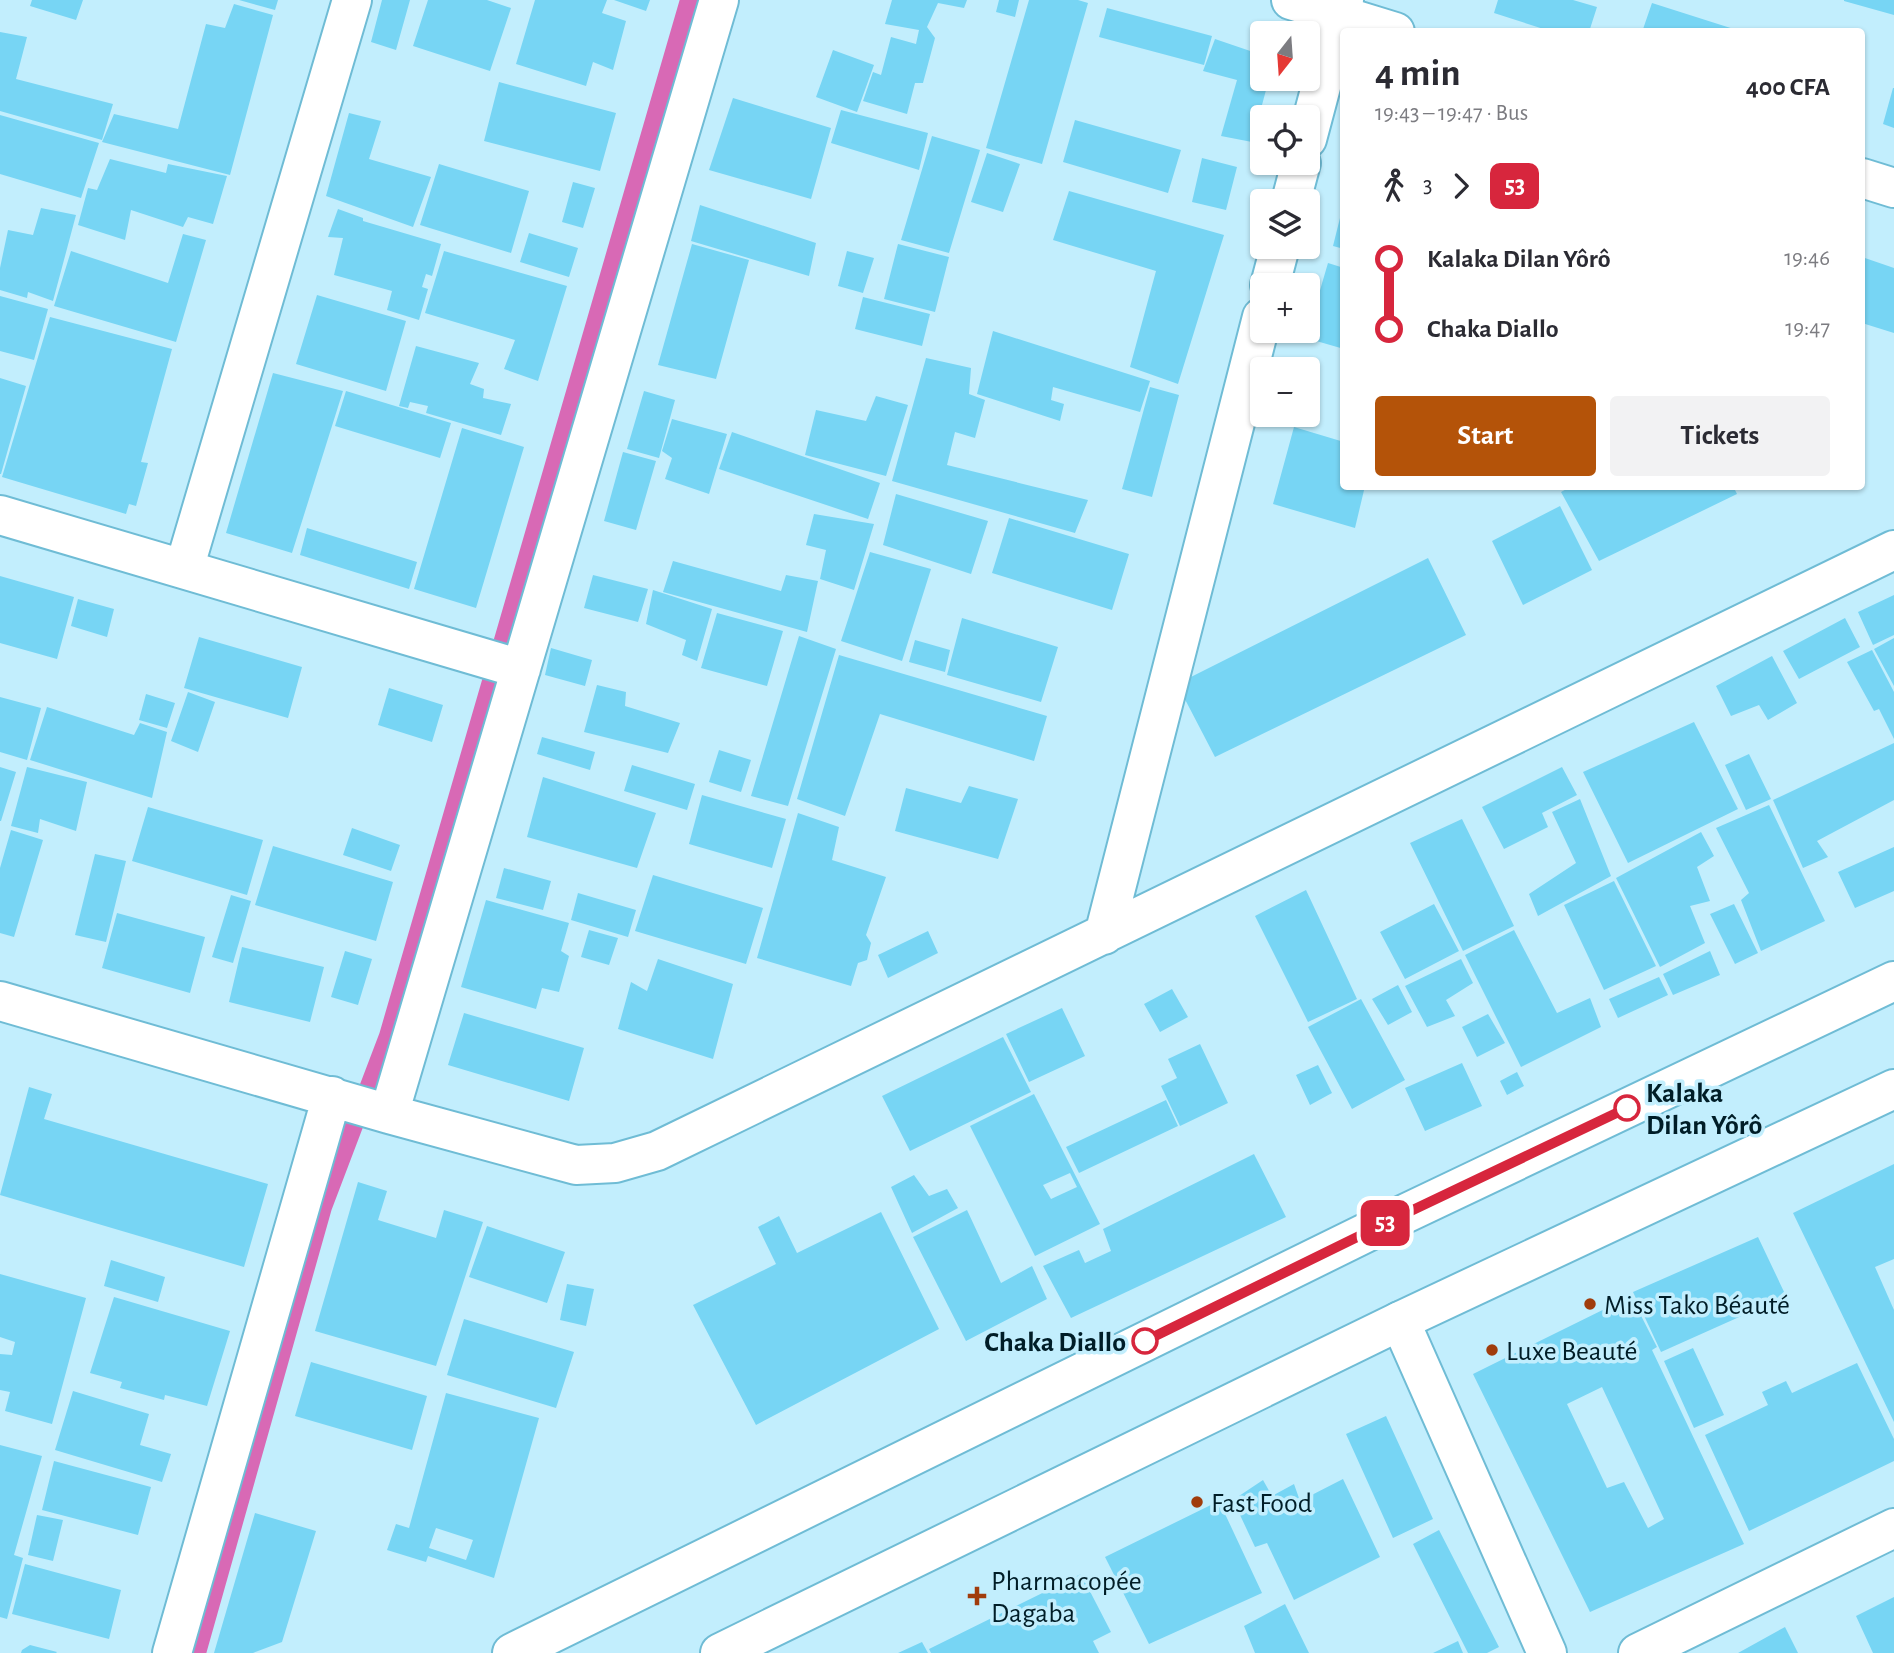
<!DOCTYPE html>
<meta charset="utf-8">
<style>
:root{--surface:#fff;--page:#f2f2f3;--text:#2b2b33;--muted:#7c7c81;--accent:#b45309}
body{margin:0;font-family:"Alegreya Sans",sans-serif;background:var(--page);color:var(--text);height:100vh;display:flex;flex-direction:column;font-size:26px;white-space:nowrap}
*{box-sizing:border-box;margin:0}
p{font-size:23px;color:var(--muted)}
.icon{flex:none;width:38px;height:38px;fill:none;stroke:currentColor;stroke-width:2;stroke-linecap:round;stroke-linejoin:round}
.map{position:relative;flex:1;overflow:hidden}
.details{position:absolute;left:1340px;top:28px;width:525px;height:462px;display:flex;flex-direction:column;background:var(--surface);border-radius:7px;box-shadow:0 2px 5px #0004}
.details>*{flex:none}
.badge{padding:0 14px;border-radius:10px;font-size:24px;line-height:46px}
.needle{width:46px;rotate:197deg}
.buttons{position:absolute;left:1250px;top:21px;display:grid;gap:14px}
.buttons a{display:grid;place-items:center;width:70px;height:70px;border-radius:7px;background:var(--surface);box-shadow:0 2px 5px #0004;font-size:35px}
.map>.badge{position:absolute;translate:-50% -50%;box-shadow:0 0 0 4px #fff}
.legs{display:flex;align-items:center;gap:10px;height:77px;padding:0 35px;font-size:23px}
.legs p{margin-inline-start:auto}
.head{display:flex;align-items:center;justify-content:space-between;height:119px;padding:0 35px}
h1{font-size:38px;font-weight:700;line-height:52px}
.button{display:flex;gap:14px;margin-top:auto;padding:14px 35px}
.button a{flex:1;height:80px;border-radius:7px;background:var(--accent);color:#fff;font-size:28px;font-weight:700;line-height:80px;text-align:center}
.button a+a{background:var(--page);color:var(--text)}
ul{padding:0 35px;list-style:none}
li{display:flex;align-items:center;gap:24px;height:70px;font-size:26px}
li i{display:grid;place-items:center;width:10px;height:100%;margin:0 9px;background:currentColor}
li i::after{content:'';width:18px;height:18px;margin:-9px;border:5px solid;border-radius:50%;background:var(--surface)}
li p{margin-inline-start:auto}
li:first-child i{background:linear-gradient(#0000 50%,currentColor 0)}
li:last-child i{background:linear-gradient(currentColor 50%,#0000 0)}
.map>svg:first-child{display:block}
.lines{fill:none;stroke-linecap:round;stroke-linejoin:round}
.stream{stroke:#d869b5;stroke-width:18}
.building{fill:#77d5f4;fill-rule:evenodd}
.minor-casing{stroke:#6fbcd5;stroke-width:42}
.primary-casing{stroke:#6fbcd5;stroke-width:42}
.minor{stroke:#fff;stroke-width:38}
.primary{stroke:#fff;stroke-width:38}
.line-1-casing{stroke:#fff;stroke-width:16}
.line-1{stroke:#d7263d;stroke-width:10}
.stop-1-dot{fill:#fff;stroke:#d7263d;stroke-width:3.5}
.poi-dot{fill:#a03c0c;stroke:#c2eefd;stroke-width:2.5}
.labels{text-anchor:middle;stroke-width:7;stroke-linejoin:round;paint-order:stroke}
.stop-label{font-size:28px;font-weight:bold;fill:#001d27;stroke:#c2eefd;text-anchor:start}
.poi-label{font-size:28px;fill:#001d27;stroke:#c2eefd;text-anchor:start}
</style>
<div class="map">
<svg width="1894" height="1653" viewBox="0 0 1894 1653">
<rect width="100%" height="100%" fill="#c2eefd"/>
<g class="lines">
<path class="stream" d="M197,1653L323,1207L388,1036L689,0"/>
</g>
<path class="building" d="M32,0H83L76,20L30,6Z
M239,0H278L275,10Z
M382,0H410L396,50L371,42Z
M428,0H487L511,8L490,71L413,46Z
M535,0H607L602,13L626,21L613,70L593,62L586,86L516,64Z
M614,0H650L646,11Z
M892,0H967L964,8L938,3L927,27L935,38L923,83H915L907,114L863,101L873,72L881,75L891,37L916,44L919,30L885,24Z
M999,0H1019L1015,17L996,12Z
M1029,0H1078L1088,3L1042,164L986,148Z
M1498,0H1573L1597,7L1589,32H1553L1494,13Z
M1844,0H1894V15L1844,1Z
M1652,3L1740,31V32H1642Z
M234,4L273,15L230,175L102,142L114,114L178,129L206,24L225,28Z
M1107,8L1212,36L1204,65L1099,37Z
M0,32L27,37L16,79L113,104L102,140L0,111Z
M1215,39L1262,55V79H1269L1252,142L1221,136L1237,80L1203,71Z
M833,50L874,65L857,112L816,97Z
M499,82L616,113L600,171L484,141Z
M1893,88H1894V128L1883,124Z
M733,98L831,128L811,199L709,170Z
M841,110L928,133L919,170L831,143Z
M349,113L381,121L369,159L431,177L413,227L326,196Z
M0,115L99,143L81,198L0,174Z
M1075,120L1181,150L1168,193L1063,162Z
M932,136L980,150L949,253L901,240Z
M987,153L1020,164L1003,212L971,202Z
M1202,158L1237,167L1226,210L1192,202Z
M110,159L166,173L168,164L227,176L213,224L188,217L183,227L131,210L125,240L78,225L88,188L97,190Z
M439,164L529,191L511,253L420,225Z
M573,182L595,188L583,228L562,222Z
M1069,191L1224,235L1178,384L1130,367L1156,271L1053,240Z
M700,205L816,243L809,276L691,241Z
M1343,206L1344,207V249L1333,246Z
M41,208L76,215L53,301L28,292L27,298L0,290V268L8,230L33,235Z
M338,209L363,218V221L441,244L432,276L426,274L422,287L428,289L419,320L387,310L392,291L334,275L343,238L328,237Z
M529,233L578,248L569,277L520,262Z
M183,234L206,240L176,342L54,306L71,251L168,283Z
M692,244L749,260L716,379L658,365Z
M898,244L949,257L935,312L884,299Z
M444,251L567,286L538,381L504,369L515,340L425,313Z
M847,251L874,258L863,293L838,286Z
M1862,257L1894,268V333L1862,323Z
M1328,263L1344,268V349L1306,338Z
M317,295L406,321L386,391L296,364Z
M0,296L48,309L34,360L0,351Z
M863,297L930,314L922,346L855,329Z
M50,317L172,349L141,462L148,463L136,506L129,504L126,514L2,477Z
M993,331L1150,381L1140,412L1053,387L1051,400L1064,404L1060,421L977,394Z
M416,346L479,363L470,384L484,389L483,398L511,404L501,435L426,413L428,406L410,402L408,408L399,406Z
M926,358L971,368L969,394L985,400L975,438L955,432L947,465L1088,500L1075,533L892,481Z
M273,373L343,391L292,553L226,533Z
M0,378L26,386L1,474H0Z
M1307,381L1318,384L1309,422L1283,416L1307,415Z
M1150,387L1179,395L1152,497L1122,489Z
M346,391L451,423L440,458L335,426Z
M644,391L675,400L659,458L627,449Z
M876,396L908,405L886,476L805,455L816,410L866,421Z
M672,419L727,434L709,494L665,479L672,458L662,451Z
M1294,427L1344,442V486H1365L1355,528L1273,504Z
M462,428L524,447L476,608L414,589Z
M732,432L880,483L868,519L719,469Z
M623,452L656,461L636,530L604,521Z
M1572,486H1733L1737,494L1599,561L1561,492Z
M896,494L988,521L971,574L883,545Z
M1560,506L1592,570L1523,605L1492,541Z
M814,514L874,524L854,590L820,579L826,550L806,545Z
M1009,518L1129,554L1112,610L992,573Z
M307,528L417,562L409,589L300,555Z
M870,552L931,569L902,661L841,641Z
M1428,558L1466,635L1215,757L1177,684Z
M673,561L781,591L786,575L818,581L807,632L663,592Z
M593,575L648,589L638,622L584,608Z
M0,576L74,597L57,659L0,643Z
M653,590L712,609L697,661L682,655L686,640L646,624Z
M1894,595V635L1873,645L1858,612Z
M78,599L114,609L107,637L71,626Z
M717,613L783,631L767,686L701,668Z
M962,618L1058,647L1041,702L947,675Z
M1845,618L1860,647L1799,679L1783,651Z
M799,636L836,649L788,806L751,796Z
M199,637L302,667L288,718L184,688Z
M1894,638V686L1874,649Z
M915,640L950,650L945,672L909,662Z
M551,648L592,660L585,686L545,675Z
M1872,650L1894,692V739L1879,709L1874,711L1847,662Z
M839,655L1047,716L1034,761L880,714L845,816L797,799Z
M1772,656L1797,703L1768,720L1759,705L1731,716L1716,686Z
M597,685L626,692L625,706L680,723L668,753L584,732Z
M389,688L443,705L432,742L378,725Z
M188,692L215,702L198,752L171,741Z
M146,694L175,703L167,728L139,720Z
M0,697L41,708L27,760L0,752Z
M47,707L134,735L140,723L167,732L152,798L30,760Z
M1694,722L1738,809L1628,863L1583,772Z
M542,737L595,752L590,770L537,754Z
M1894,743V800L1817,841L1828,857L1803,868L1773,800Z
M719,750L751,760L741,792L709,782Z
M1749,754L1771,799L1746,810L1725,765Z
M632,765L695,784L687,810L624,791Z
M0,767L16,772L1,821H0Z
M27,767L87,782L76,831L40,819L38,833L11,826Z
M1562,767L1577,795L1542,813L1548,827L1504,849L1482,807Z
M543,777L656,813L637,868L527,837Z
M969,786L1018,799L998,859L895,831L906,788L961,803Z
M702,795L786,819L772,868L689,844Z
M1580,799L1611,876L1538,916L1529,894L1576,863L1552,812Z
M1769,805L1825,921L1761,951L1741,900L1749,893L1716,828Z
M148,807L263,840L247,895L132,861Z
M798,813L839,827L832,860L886,877L866,935L871,943L867,960L858,963L851,986L757,958Z
M1462,819L1514,926L1463,951L1410,843Z
M352,828L400,845L391,871L343,855Z
M11,830L43,840L14,937L0,933V868Z
M1701,832L1714,856L1697,867L1710,901L1690,906L1705,943L1660,967L1616,878Z
M273,846L393,882L376,941L255,905Z
M1894,847V891L1855,908L1838,872Z
M95,854L126,861L106,942L75,935Z
M504,868L551,881L543,910L496,898Z
M653,875L763,908L746,964L635,931Z
M1614,881L1656,966L1604,990L1564,905Z
M1306,890L1357,999L1308,1022L1255,916Z
M578,893L636,910L628,937L571,920Z
M231,895L251,901L233,963L212,957Z
M486,900L569,923L561,951L569,956L559,992L542,988L536,1009L461,987Z
M1434,904L1459,951L1405,979L1380,932Z
M1734,904L1758,953L1735,964L1710,914Z
M117,913L205,937L190,993L102,968Z
M589,930L618,938L609,965L581,957Z
M1514,930L1557,1013L1590,998L1601,1027L1521,1067L1465,955Z
M928,931L938,953L888,978L878,955Z
M242,947L324,967L310,1022L229,1002Z
M345,951L372,959L358,1005L331,997Z
M1710,951L1720,975L1673,995L1663,974Z
M658,959L733,984L713,1059L618,1029L631,982L647,991Z
M1461,959L1473,983L1446,1000L1455,1016L1427,1027L1405,986Z
M1659,977L1668,995L1618,1018L1609,999Z
M1398,985L1412,1012L1388,1025L1372,999Z
M1172,989L1188,1017L1160,1032L1144,1004Z
M1361,999L1405,1080L1352,1109L1308,1027Z
M1062,1008L1085,1056L1029,1082L1006,1034Z
M464,1013L584,1048L569,1101L448,1065Z
M1488,1014L1505,1043L1477,1057L1462,1027Z
M1003,1037L1031,1092L910,1151L882,1096Z
M1200,1044L1228,1103L1180,1126L1161,1086L1177,1078L1168,1059Z
M1462,1063L1482,1106L1425,1131L1405,1088Z
M1318,1065L1332,1093L1310,1105L1296,1075Z
M1517,1072L1524,1086L1507,1095L1500,1081Z
M29,1087L52,1094L44,1119L268,1184L244,1267L0,1195Z
M1034,1094L1100,1224L1035,1256L970,1126ZM1070,1173L1077,1187L1051,1199L1043,1185Z
M1166,1100L1178,1126L1079,1173L1066,1147Z
M1254,1154L1286,1217L1071,1318L1043,1266L1079,1250L1085,1263L1111,1251L1103,1229Z
M1894,1164V1259L1875,1267L1894,1310V1422L1793,1213Z
M914,1175L929,1196L947,1189L958,1208L912,1233L891,1187Z
M358,1182L387,1191L378,1220L436,1238L444,1210L483,1222L436,1366L315,1331Z
M967,1210L1001,1283L1032,1266L1047,1299L966,1341L913,1237Z
M881,1212L939,1329L756,1425L693,1305L776,1264L758,1227L779,1216L797,1253Z
M487,1226L565,1252L547,1303L469,1277Z
M1758,1237L1786,1296L1661,1352L1633,1292Z
M111,1260L165,1277L158,1302L104,1286Z
M0,1274L86,1298L52,1424L5,1411L10,1392L0,1390V1354L12,1355L15,1342L0,1337Z
M567,1284L594,1289L586,1326L560,1320Z
M1631,1296L1657,1347L1652,1350L1744,1544L1590,1612L1473,1374ZM1602,1387L1664,1519L1648,1528L1624,1482L1607,1488L1567,1404Z
M114,1297L230,1331L207,1406L165,1395L164,1400L120,1388L122,1382L90,1373Z
M464,1319L574,1352L556,1408L447,1375Z
M1693,1348L1724,1415L1694,1428L1664,1361Z
M311,1362L427,1396L412,1450L295,1416Z
M1857,1363L1894,1439V1461L1749,1531L1705,1435L1768,1405L1762,1392L1786,1381L1792,1393Z
M73,1391L149,1414L140,1445L171,1454L162,1482L55,1450Z
M446,1393L539,1418L494,1578L428,1556L426,1562L387,1550L396,1524L409,1528ZM436,1528L473,1540L466,1560L429,1548Z
M1386,1416L1433,1519L1393,1538L1346,1434Z
M0,1445L42,1456L14,1555L23,1558L7,1619L0,1617Z
M54,1461L151,1487L138,1535L42,1510Z
M1343,1479L1380,1557L1294,1600L1267,1543L1255,1547L1233,1500L1263,1480L1272,1496L1294,1484L1300,1501Z
M1219,1501L1262,1593L1149,1644L1105,1557Z
M255,1513L316,1531L282,1642L253,1653H214Z
M37,1515L63,1520L53,1561L28,1555Z
M1439,1530L1499,1647L1487,1653H1468L1413,1544Z
M25,1564L121,1590L109,1639L12,1614Z
M1081,1574L1111,1632L1093,1641L1099,1653H931L929,1649Z
M1894,1597V1653H1873L1856,1616Z
M1285,1604L1309,1653H1255L1244,1626Z
M1785,1627L1798,1653H1738Z
M1458,1641L1463,1653H1433Z
M922,1642L928,1653H898Z
M30,1645L57,1652L56,1653H21L22,1650Z"/>
<g class="lines">
<defs>
<path id="minor" d="M1291,0L1395,32
M1307,139L1344,0
M1862,178L1894,188
M1291,201L1301,163
M1270,285L1280,247
M0,515L521,669
M184,569L352,0
M1104,935L1262,317
M0,1001L389,1114L576,1165L615,1163L657,1151L1894,550
M389,1114L719,0
M1400,1321L1547,1653
M172,1653L332,1096
M1638,1653L1894,1528"/>
<path id="primary" d="M512,1653L1396,1218L1894,981
M720,1653L1400,1321L1894,1089"/>
</defs>
<use href="#minor" class="minor-casing"/>
<use href="#primary" class="primary-casing"/>
<use href="#minor" class="minor"/>
<use href="#primary" class="primary"/>
</g>
<g class="lines">
<defs>
<path id="line-1" d="M1145,1341L1396,1218L1627,1108"/>
</defs>
<use href="#line-1" class="line-1-casing"/>
<use href="#line-1" class="line-1"/>
</g>
<g class="stop-1-dot">
<circle cx="1627" cy="1108" r="12"/>
<circle cx="1145" cy="1341" r="12"/>
</g>
<g class="poi-dot">
<circle cx="1590" cy="1304" r="7"/>
<circle cx="1492" cy="1350" r="7"/>
<circle cx="1197" cy="1502" r="7"/>
<path d="M973.5 1585.5h7v7h7v7h-7v7h-7v-7h-7v-7h7z"/>
</g>
<g class="labels">
<g class="stop-label">
<text x="1646" y="1102">Kalaka<tspan x="1646" dy="32">Dilan Yôrô</tspan></text>
<text x="1126" y="1351" text-anchor="end">Chaka Diallo</text>
</g>
<g class="poi-label">
<text x="1604" y="1314">Miss Tako Béauté</text>
<text x="1506" y="1360">Luxe Beauté</text>
<text x="1211" y="1512">Fast Food</text>
<text x="991" y="1590">Pharmacopée<tspan x="991" dy="32">Dagaba</tspan></text>
</g>
</g>
</svg>
<div class="buttons">
<a><svg class="needle" viewBox="-14 -14 28 28"><path d="M0-13l5 13h-10z" fill="#e53935"/><path d="M0 13l5-13h-10z" fill="#7c7c81"/></svg></a>
<a><svg class="icon" aria-label="locate" viewBox="0 0 24 24"><circle cx="12" cy="12" r="6"/><path d="M12 2v4M12 18v4M2 12h4M18 12h4"/></svg></a>
<a><svg class="icon" aria-label="layers" viewBox="0 0 24 24"><path d="M12 4l9 5-9 5-9-5zM3 14l9 5 9-5"/></svg></a>
<a>+</a>
<a>−</a>
</div>
<b class="badge" style="left:1385px;top:1223px;background:#d7263d;color:#fff">53</b>
<section class="details">
<div class="head"><div><h1>4 min</h1><p>19:43 – 19:47 · Bus</p></div><b>400 CFA</b></div>
<div class="legs"><svg class="icon" aria-label="walk" viewBox="0 0 24 24"><circle cx="13" cy="4" r="2"/><path d="M13 8l-2 6 4 7M11 14l-3 7M7 12l3-4h3l4 4"/></svg>3<svg class="icon" aria-label="forward" viewBox="0 0 24 24"><path d="M9 5l7 7-7 7"/></svg><b class="badge" style="background:#d7263d;color:#fff">53</b></div>
<ul>
<li><i style="color:#d7263d"></i><b>Kalaka Dilan Yôrô</b><p>19:46</p></li>
<li><i style="color:#d7263d"></i><b>Chaka Diallo</b><p>19:47</p></li>
</ul>
<div class="button"><a>Start</a><a>Tickets</a></div>
</section>
</div>
